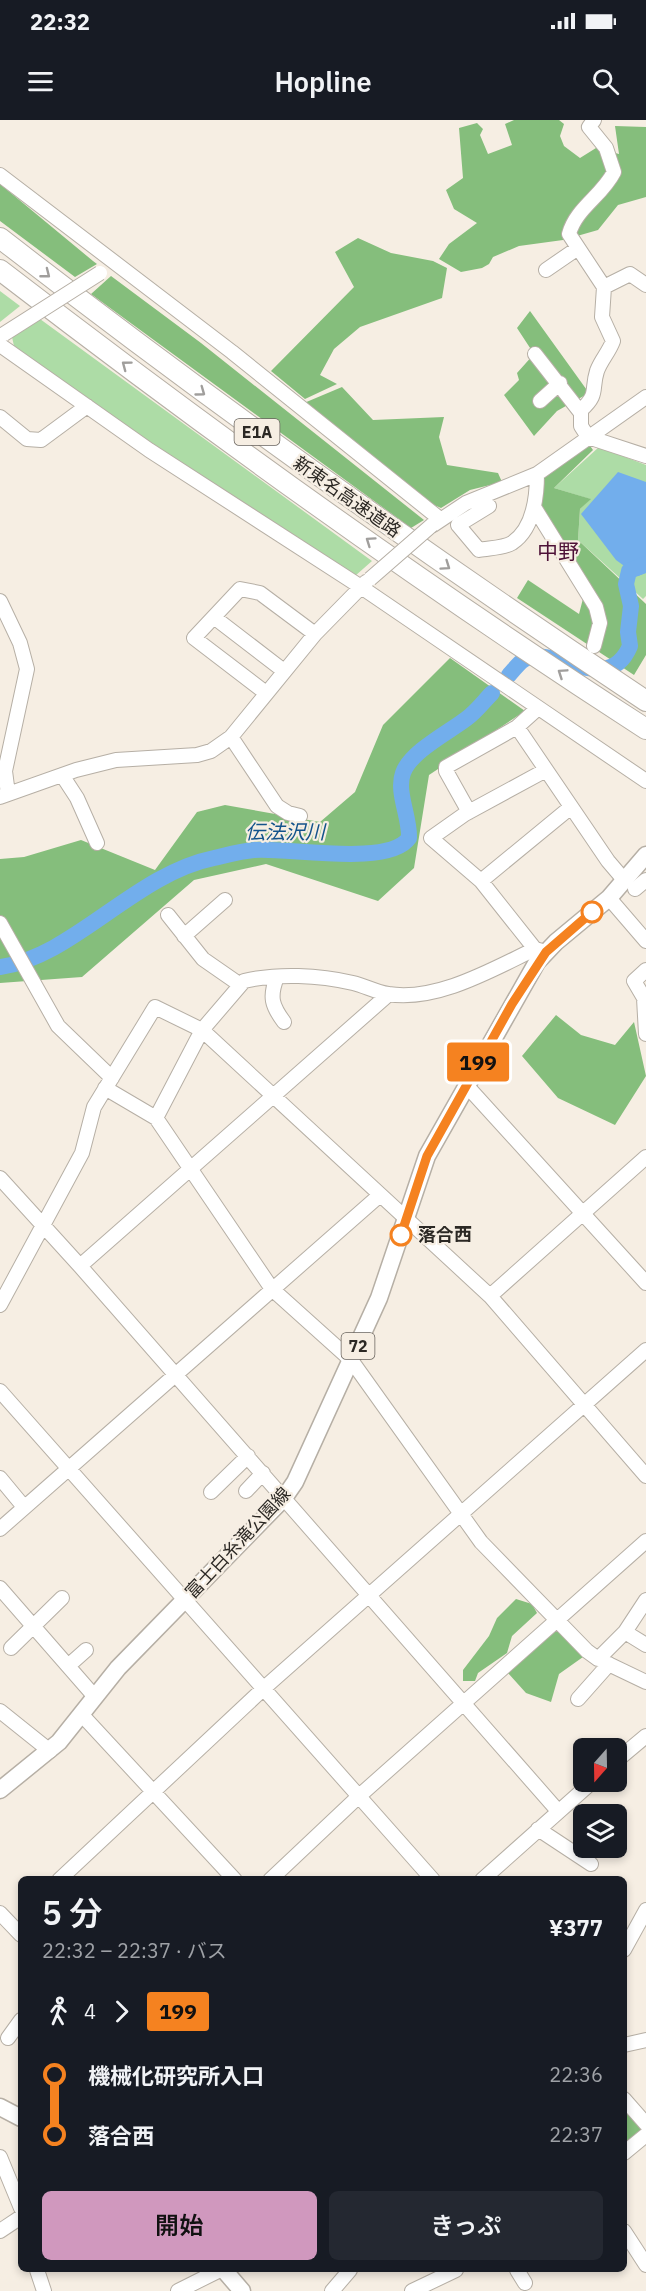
<!DOCTYPE html>
<html lang="ja">
<meta charset="utf-8">
<style>
:root{--surface:#171b24;--page:#242831;--text:#f1f3f6;--muted:#9ea1a6;--accent:#d098be}
body{margin:0;font-family:"IBM Plex Sans","Noto Sans JP",sans-serif;background:var(--page);color:var(--text);height:100vh;display:flex;flex-direction:column;font-size:22px;white-space:nowrap}
*{box-sizing:border-box;margin:0}
p{font-size:20px;color:var(--muted)}
.icon{flex:none;width:33px;height:33px;fill:none;stroke:currentColor;stroke-width:2;stroke-linecap:round;stroke-linejoin:round}
.map{position:relative;flex:1;overflow:hidden}
.side{position:absolute;left:18px;top:1756px;width:609px;height:396px;display:flex;flex-direction:column;background:var(--surface);border-radius:9px;box-shadow:0 3px 9px #0003}
.side>*{flex:none}
.badge{padding:0 12px;border-radius:4px;font-size:21px;line-height:39px}
.needle{width:39px;rotate:200deg}
.fabs{position:absolute;left:573px;top:1618px;display:grid;gap:12px}
.fabs a{display:grid;place-items:center;width:54px;height:54px;border-radius:9px;background:var(--surface);box-shadow:0 3px 9px #0003;font-size:30px}
.map>.badge{position:absolute;translate:-50% -50%;box-shadow:0 0 0 3px #fff}
.legs{display:flex;align-items:center;gap:9px;height:66px;padding:0 24px;font-size:20px}
.legs p{margin-inline-start:auto}
.headline{display:flex;align-items:center;justify-content:space-between;height:102px;padding:0 24px}
h1{font-size:33px;font-weight:600;line-height:45px}
.button{display:flex;gap:12px;margin-top:auto;padding:12px 24px}
.button a{flex:1;height:69px;border-radius:9px;background:var(--accent);color:#111;font-size:24px;font-weight:600;line-height:69px;text-align:center}
.button a+a{background:var(--page);color:var(--text)}
ul{padding:0 24px;list-style:none}
li{display:flex;align-items:center;gap:21px;height:60px;font-size:22px}
li i{display:grid;place-items:center;width:9px;height:100%;margin:0 8px;background:currentColor}
li i::after{content:'';width:15px;height:15px;margin:-8px;border:4px solid;border-radius:50%;background:var(--surface)}
li p{margin-inline-start:auto}
li:first-child i{background:linear-gradient(#0000 50%,currentColor 0)}
li:last-child i{background:linear-gradient(currentColor 50%,#0000 0)}
.status{display:flex;justify-content:space-between;align-items:center;height:42px;padding:0 30px;background:var(--surface);direction:ltr}
.status svg{height:16px;fill:currentColor}
header{display:flex;justify-content:space-between;align-items:center;height:78px;padding:0 24px;background:var(--surface);font-size:27px;font-weight:600}
.map>svg:first-child{display:block}
.green{fill:#addca6}
.forest{fill:#85be7c}
.water{fill:#72aeec}
.lines{fill:none;stroke-linecap:round;stroke-linejoin:round}
.river{stroke:#72aeec;stroke-width:16}
.minor-casing{stroke:#b6afa5;stroke-width:16}
.major-casing{stroke:#b6afa5;stroke-width:19}
.highway-casing{stroke:#b6afa5;stroke-width:22}
.minor{stroke:#fff;stroke-width:14}
.major{stroke:#fff;stroke-width:16}
.highway{stroke:#fff;stroke-width:20}
.minor-bridge-casing{stroke:#b6afa5;stroke-width:16;stroke-linecap:butt}
.minor-bridge{stroke:#fff;stroke-width:14}
.oneway{stroke:#a09e9c}
.line-1-casing{stroke:#fff;stroke-width:14}
.line-1{stroke:#f58220;stroke-width:9}
.stop-1-dot{fill:#fff;stroke:#f58220;stroke-width:3}
.labels{text-anchor:middle;stroke-width:4.5;stroke-linejoin:round;paint-order:stroke}
.shield{fill:#f6eee3;stroke:#68635d;stroke-width:1.5}
.shield-label{font-size:16px;font-weight:bold;fill:#2b2824}
.street-label{font-size:18px;fill:#2b2824;stroke:#f6eee3}
.stop-label{font-size:18px;font-weight:bold;fill:#2b2824;stroke:#f6eee3;text-anchor:start}
.water-label{font-size:20px;font-style:italic;fill:#13538b;stroke:#f6eee3}
.quarter-label{font-size:21px;fill:#4d1137;stroke:#f6eee3}
</style>
<div class="status"><b>22:32</b><svg viewBox="0 0 49 12"><path d="M0 12V9h3v3zM5 12V6h3v6zM10 12V3h3v9zM15 12V0h3v12zM26 1h20v11H26zM47 4h2v5h-2z"/></svg></div>
<header><svg class="icon" aria-label="menu" viewBox="0 0 24 24"><path d="M4 6h16M4 12h16M4 18h16"/></svg>Hopline<svg class="icon" aria-label="search" viewBox="0 0 24 24"><circle cx="10" cy="10" r="6"/><path d="M15 15l6 6"/></svg></header>
<div class="map">
<svg width="646" height="2171" viewBox="0 0 646 2171">
<rect width="100%" height="100%" fill="#f6eee3"/>
<path class="green" d="M0,171L20,186L0,202Z
M40,199L372,441L355,456L178,346L14,226L12,217Z
M599,327L646,345V476L643,479L578,420L580,389L590,379L554,368Z"/>
<path class="forest" d="M514,0H559L564,4L560,16L564,26L580,38L596,28L619,34L615,6L646,7V77L618,85L598,110L563,120L519,126L493,137L489,144L482,148L461,152L439,139L449,124L477,103L454,89L446,70L463,58L459,8L477,3L483,9L480,15L488,34L512,25L505,4Z
M0,64L93,141L97,144L75,157L0,101Z
M358,118L391,133L433,141L447,148L442,178L360,207L334,229L320,255L337,264L305,279L271,251L354,167L335,132Z
M111,156L201,223L424,400L411,408L91,174Z
M530,191L589,273L557,291L534,316L504,275L519,260L517,253L534,234L517,208Z
M342,267L373,300L444,297L439,317L447,345L498,353L502,362L470,370L441,388L425,381L304,283Z
M588,323L593,330L554,368L591,379L580,389L578,420L646,484V535L634,555L517,478L528,460L579,494L585,471L539,385L545,353Z
M450,538L525,591L429,655L414,748L378,781L266,744L194,760L82,857L0,863V739L24,737L81,720L155,750L197,692L225,685L320,702L355,672L383,605Z
M556,895L581,915L615,925L634,902L646,956L615,1005L558,978L522,936Z
M516,1479L532,1484L537,1493L512,1516L507,1533L478,1553L475,1561H463V1550L489,1516L497,1498Z
M558,1509L583,1537L559,1554L551,1582L526,1573L507,1552L552,1511Z
M624,1985L646,2009L624,2028Z"/>
<path class="water" d="M618,352L646,362V453L638,456L616,440L581,394Z"/>
<g class="lines">
<path class="river" d="M509,555C513,551 517,545 522,541C551,520 607,580 630,526L628,512L631,486L626,464L629,451L646,444
M0,847C73,837 135,754 214,738C227,735 241,731 254,730C287,727 389,747 409,718C410,697 396,672 403,653C410,632 449,612 466,599C476,592 484,581 492,573"/>
<defs>
<path id="minor" d="M594,0L589,7L606,28L614,52C602,76 576,88 569,114L604,167L602,197L613,221C609,232 601,240 597,251C591,270 599,274 581,290V306L588,317L646,336
M0,55L232,232L440,399
M546,150L578,128
M604,167L630,154L646,165
M0,225L149,330L361,467L646,661
M535,234L581,293
M540,281L560,263
M0,297L27,319L41,320L87,286
M489,386L458,405L479,430C489,428 504,428 512,423C533,409 537,377 537,354
M534,387L596,487L600,503L594,526
M433,405L466,383L537,354L646,277
M0,481L20,523L27,549L5,651L8,674
M215,498L284,551
M266,573L194,518L240,469L260,473L315,514
M517,607L608,741L625,761
M231,617L277,686L288,693L300,696
M546,650L465,694L431,718L481,761L571,687
M62,655L77,678L97,723
M0,677L76,650L116,640L197,635L211,631L231,617L315,514L366,462
M469,692L446,651V647L517,607L537,589
M481,761L535,829
M635,769L646,760
M609,778L646,821
M168,795L203,839L239,864
M0,803L58,906L112,958
M184,816L225,780
M646,850L634,861L644,878L646,914
M277,857C269,877 272,886 284,902
M466,965L646,1163
M105,968L156,998L272,1169L351,1240L481,1422L587,1531L598,1539L646,1562
M156,998L202,910L244,861C278,853 319,855 353,863C365,866 376,872 388,874C437,882 493,849 535,829L546,832
M0,1058L80,1146L558,1691
M80,1146L389,874
M490,1176L646,1037
M0,1185L82,1033L94,987L155,887L202,910L490,1176L646,1356
M0,1271L433,1760
M0,1358L24,1387
M246,1371L263,1353
M211,1372L248,1336
M0,1409L380,1075
M0,1468L95,1577
M625,1512L646,1525
M11,1528L62,1478
M598,1539L625,1512L646,1480
M68,1546L86,1530
M578,1579L609,1544
M0,1591L50,1631
M82,1595L235,1760
M616,1641L646,1616
M538,1709L591,1744
M59,1760L263,1569L646,1230
M270,1760L358,1677L646,1421
M482,1760L592,1662
M0,1793L21,1815
M624,1830L646,1790
M8,1918L21,1900
M624,1925L646,1920
M624,1979L646,2004
M624,2033L646,2015
M0,2037L21,2088
M0,2111L21,2097
M624,2111L646,2145
M37,2150L44,2171
M517,2150L525,2163
M178,2171L220,2150
M332,2171L350,2150
M412,2171L456,2150"/>
<path id="major" d="M0,1670L59,1622L118,1548L284,1378L295,1362L379,1178L427,1036L537,842L556,822L609,778L646,735
M0,1987L21,1998
M224,2150L242,2171"/>
<path id="highway" d="M0,118C210,281 425,434 646,581
M0,150C209,311 424,466 646,609"/>
</defs>
<use href="#minor" class="minor-casing"/>
<use href="#major" class="major-casing"/>
<use href="#highway" class="highway-casing"/>
<use href="#minor" class="minor"/>
<use href="#major" class="major"/>
<use href="#highway" class="highway"/>
<defs>
<path id="minor-bridge" d="M4,214L100,153
M370,459L432,405"/>
</defs>
<use href="#minor-bridge" class="minor-bridge-casing"/>
<use href="#minor-bridge" class="minor-bridge"/>
</g>
<defs><path id="oneway-chevron" d="M-2-3.5L2.5 0L-2 3.5" fill="none" stroke-width="1.6" stroke-linecap="round" stroke-linejoin="round" transform="scale(1.5)"/></defs>
<g class="oneway">
<use href="#oneway-chevron" transform="translate(46 154) rotate(38)"/>
<use href="#oneway-chevron" transform="translate(126 245) rotate(-143)"/>
<use href="#oneway-chevron" transform="translate(201 272) rotate(36)"/>
<use href="#oneway-chevron" transform="translate(370 421) rotate(-145)"/>
<use href="#oneway-chevron" transform="translate(446 446) rotate(35)"/>
<use href="#oneway-chevron" transform="translate(562 553) rotate(-146)"/>
</g>
<g class="lines">
<defs>
<path id="line-1" d="M401,1115L427,1036L512,884L546,832L592,792"/>
</defs>
<use href="#line-1" class="line-1-casing"/>
<use href="#line-1" class="line-1"/>
</g>
<g class="stop-1-dot">
<circle cx="592" cy="792" r="10"/>
<circle cx="401" cy="1115" r="10"/>
</g>
<g class="labels">
<g class="shield">
<rect x="234.5" y="299" width="45" height="26" rx="4.5"/>
<rect x="341.5" y="1213" width="33" height="26" rx="4.5"/>
</g>
<g class="shield-label">
<text x="257" y="318">E1A</text>
<text x="358" y="1232">72</text>
</g>
<g class="street-label">
<text transform="translate(347 377) rotate(35)" y="6">新東名高速道路</text>
<text transform="translate(238 1423) rotate(-47)" y="6">富士白糸滝公園線</text>
</g>
<g class="stop-label">
<text x="418" y="1121">落合西</text>
</g>
<g class="water-label">
<text x="285" y="719">伝法沢川</text>
</g>
<g class="quarter-label">
<text x="558" y="439">中野</text>
</g>
</g>
</svg>
<div class="fabs">
<a><svg class="needle" viewBox="-14 -14 28 28"><path d="M0-13l5 13h-10z" fill="#e53935"/><path d="M0 13l5-13h-10z" fill="#9ea1a6"/></svg></a>
<a><svg class="icon" aria-label="layers" viewBox="0 0 24 24"><path d="M12 4l9 5-9 5-9-5zM3 14l9 5 9-5"/></svg></a>
</div>
<b class="badge" style="left:478px;top:942px;background:#f58220;color:#111">199</b>
<section class="side">
<div class="headline"><div><h1>5 分</h1><p>22:32 – 22:37 · バス</p></div><b>¥377</b></div>
<div class="legs"><svg class="icon" aria-label="walk" viewBox="0 0 24 24"><circle cx="13" cy="4" r="2"/><path d="M13 8l-2 6 4 7M11 14l-3 7M7 12l3-4h3l4 4"/></svg>4<svg class="icon" aria-label="forward" viewBox="0 0 24 24"><path d="M9 5l7 7-7 7"/></svg><b class="badge" style="background:#f58220;color:#111">199</b></div>
<ul>
<li><i style="color:#f58220"></i><b>機械化研究所入口</b><p>22:36</p></li>
<li><i style="color:#f58220"></i><b>落合西</b><p>22:37</p></li>
</ul>
<div class="button"><a>開始</a><a>きっぷ</a></div>
</section>
</div>
